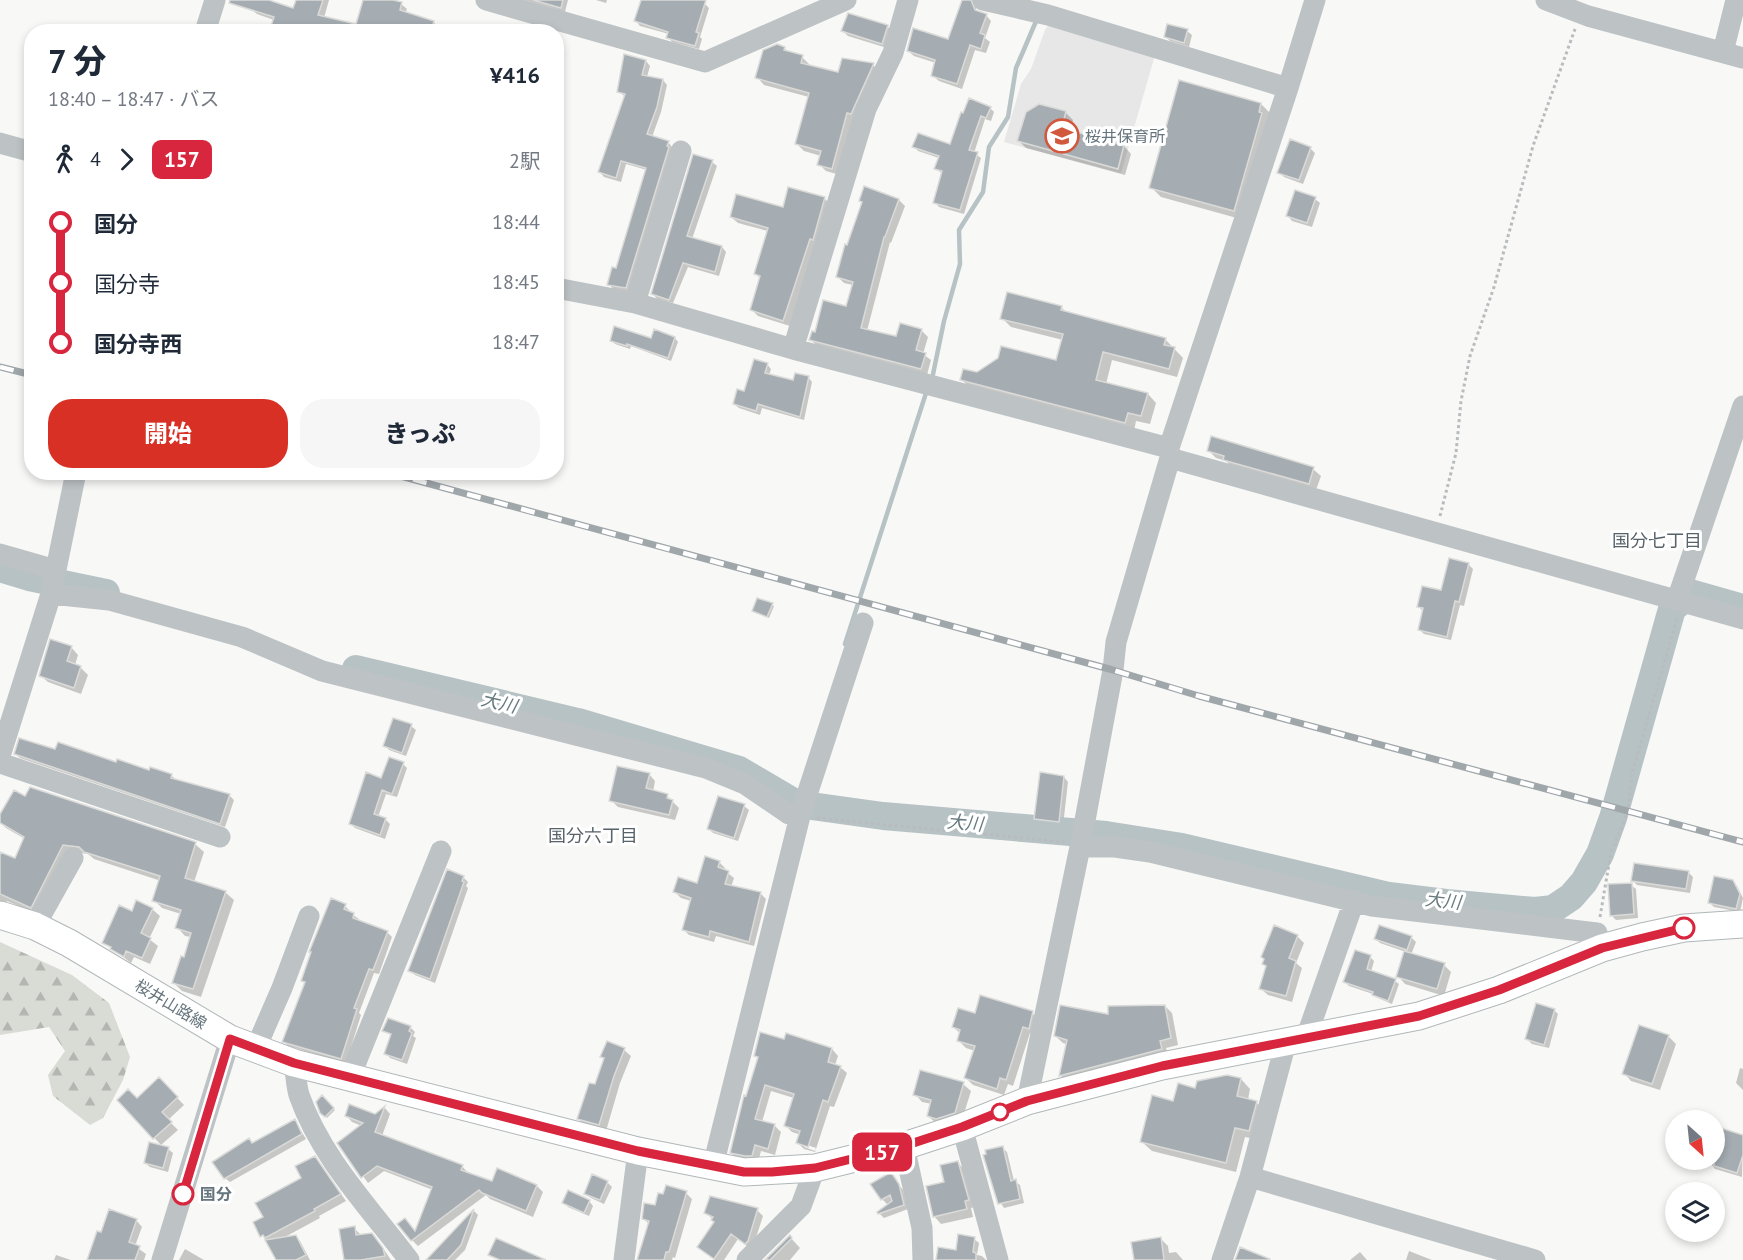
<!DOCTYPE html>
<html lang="ja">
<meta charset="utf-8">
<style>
:root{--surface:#fff;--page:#f6f6f7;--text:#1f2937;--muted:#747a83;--accent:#d93025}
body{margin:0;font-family:"PT Sans","Noto Sans JP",sans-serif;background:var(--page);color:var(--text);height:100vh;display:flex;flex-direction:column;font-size:22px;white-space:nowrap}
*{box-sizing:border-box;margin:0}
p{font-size:20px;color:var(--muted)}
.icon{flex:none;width:33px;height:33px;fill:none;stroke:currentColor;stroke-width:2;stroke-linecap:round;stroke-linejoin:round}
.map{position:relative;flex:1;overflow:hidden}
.panel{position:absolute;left:24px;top:24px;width:540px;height:456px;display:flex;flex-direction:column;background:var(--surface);border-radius:24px;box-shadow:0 3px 9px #0003}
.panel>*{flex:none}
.badge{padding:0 12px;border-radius:9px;font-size:21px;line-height:39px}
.needle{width:39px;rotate:153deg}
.fabs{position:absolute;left:1665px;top:1110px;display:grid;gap:12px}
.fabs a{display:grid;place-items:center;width:60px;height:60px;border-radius:50%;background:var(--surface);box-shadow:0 3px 9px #0003;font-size:30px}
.map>.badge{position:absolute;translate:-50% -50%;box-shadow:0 0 0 3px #fff}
.legs{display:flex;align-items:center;gap:9px;height:66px;padding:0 24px;font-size:20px}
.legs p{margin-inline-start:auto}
.head{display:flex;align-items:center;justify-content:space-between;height:102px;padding:0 24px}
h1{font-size:33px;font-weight:800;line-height:45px}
.primary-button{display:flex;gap:12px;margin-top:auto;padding:12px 24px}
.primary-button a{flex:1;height:69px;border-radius:24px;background:var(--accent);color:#fff;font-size:24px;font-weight:800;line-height:69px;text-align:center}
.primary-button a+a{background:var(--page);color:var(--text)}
ul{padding:0 24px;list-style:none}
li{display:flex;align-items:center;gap:21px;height:60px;font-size:22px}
li i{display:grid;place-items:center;width:9px;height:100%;margin:0 8px;background:currentColor}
li i::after{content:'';width:15px;height:15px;margin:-8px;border:4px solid;border-radius:50%;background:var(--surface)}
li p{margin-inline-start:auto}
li:first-child i{background:linear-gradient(#0000 50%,currentColor 0)}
li:last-child i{background:linear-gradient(currentColor 50%,#0000 0)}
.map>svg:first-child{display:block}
.built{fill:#e6e7e6}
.forest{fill:url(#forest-firs)}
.shadow{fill:#0003;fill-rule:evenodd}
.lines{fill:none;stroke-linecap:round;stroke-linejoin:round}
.stream{stroke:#b7c2c5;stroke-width:4.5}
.river{stroke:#b7c2c5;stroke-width:28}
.building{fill:#a5adb2;stroke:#dadad8;stroke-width:1.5}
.major-casing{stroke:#b1b7b9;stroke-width:29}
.path{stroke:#b8bcbe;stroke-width:3;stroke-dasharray:3 3;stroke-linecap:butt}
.minor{stroke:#bdc2c5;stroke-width:21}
.major{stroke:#fff;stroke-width:27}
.rail-casing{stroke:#a0a7ab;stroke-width:7}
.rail{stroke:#fff;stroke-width:4.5;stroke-dasharray:14;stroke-linecap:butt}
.line-1-casing{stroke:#fff;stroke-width:14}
.line-1{stroke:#d7263d;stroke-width:9}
.stop-1-dot{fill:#fff;stroke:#d7263d;stroke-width:3}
.labels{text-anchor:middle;stroke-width:6;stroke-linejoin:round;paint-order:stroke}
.poi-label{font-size:16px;fill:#66757d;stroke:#fff;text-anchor:start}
.street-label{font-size:16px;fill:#66757d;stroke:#fff}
.stop-label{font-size:16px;font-weight:bold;fill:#66757d;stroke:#fff;text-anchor:start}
.neighbourhood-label{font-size:18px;fill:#576269;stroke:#fff}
.water-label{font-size:18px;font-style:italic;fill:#667a7f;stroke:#fff}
</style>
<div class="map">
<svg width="1743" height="1260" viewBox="0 0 1743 1260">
<defs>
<pattern id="forest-firs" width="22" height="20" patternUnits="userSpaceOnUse" patternTransform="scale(1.5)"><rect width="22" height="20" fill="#d8dcd5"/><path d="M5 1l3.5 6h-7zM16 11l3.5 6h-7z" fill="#b3b7b2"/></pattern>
</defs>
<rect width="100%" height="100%" fill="#f8f8f6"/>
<path class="built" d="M1050,23L1155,55L1121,173L1004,142L1021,84L1031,69L1045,30Z"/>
<path class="forest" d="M0,942L72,975L109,1003L130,1057L123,1080L103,1118L90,1125L53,1096L48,1075L65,1051L49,1027L0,1035Z"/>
<path class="shadow" d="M254,0H264L295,10L297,0H329L324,18L357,26L364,0H387L401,4L407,9L405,13L433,22L439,27L437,32H275L272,28L274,20L257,14L251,9Z
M524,0H568L565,12Z
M596,0H607L606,3Z
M642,0H693L704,3L709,8L700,37L702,39L699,49L672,42L668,37L669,34L640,26L636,21Z
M969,0H977L976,11L986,15L991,21L985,38L990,42L986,53L975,50L962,89L939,81L933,76L936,63L914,56L908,51L949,41Z
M887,26L892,31L887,48L848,36L843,31Z
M1187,31L1192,35L1189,47L1170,41L1166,37Z
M784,48L790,53L802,57L809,64V67L839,74L873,65L880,72L840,175L826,171L819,164L821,156L804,151L797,144L809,97L764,85L757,77Z
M646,61L650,66L647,77L663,80L667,85L661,112L652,137L668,142L672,147L630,292L613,289L609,284L617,270L647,170L626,164L621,182L604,177L600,172L626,97L619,92Z
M1261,104L1271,114L1244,220L1161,197L1151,187Z
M990,108L994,112L991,121L985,119L974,153L981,158L964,214L939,207L935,202L943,174L936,169L939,158L918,151L914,146H951L964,115Z
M1066,113L1073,120L1070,132L1124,146L1131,154L1125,175L1026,148L1019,141Z
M1310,148L1315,153L1303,184L1284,177L1279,172Z
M712,162L717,166L692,239L722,247L726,252L719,276L688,267L673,303L657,299L653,294Z
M824,198L830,204L790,326L758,316L751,309L761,279L756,274L768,231L738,223L731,217L784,209Z
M1315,199L1320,203L1312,227L1292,221L1288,216Z
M899,200L905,206L891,243L890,242L867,331L897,338L921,330L928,337L923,354L931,360L927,375L817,346L811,340L847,308L853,285L844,283L838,277Z
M1061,307L1068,314L1165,339L1183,358L1177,377L1112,360L1106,384L1148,394L1156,403L1150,424L1136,421L1134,431L970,388L961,379L977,374L1057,362L1063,340L1011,327L1002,318Z
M655,331L675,338L678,342L671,361L631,346L630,349L615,344L611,340H652Z
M767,364L771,369L769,375L795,382L808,377L812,382L804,420L762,408L760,415L739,408L734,404Z
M1208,450L1313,469L1321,476L1316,490L1232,467L1226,461L1216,458Z
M1451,560L1469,565L1473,569L1464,606L1460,605L1451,640L1424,634L1420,630L1424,612L1419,607L1442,592Z
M772,605L774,606L769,618L754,611Z
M71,647L78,655L75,665L80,667L88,675L81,694L48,682L40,675Z
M411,726L416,730L406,756L389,750L385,745Z
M56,751L150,772L151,769L172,776L176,780L229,795L234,800L225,827L20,758L16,754Z
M403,764L407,768L397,797L386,794L378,817L386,820L390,824L385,839L355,828L351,824L382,780Z
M649,774L655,781L653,792L667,796L679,808L675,820L618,807L611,800Z
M1064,777L1068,782L1063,826L1041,823L1036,818Z
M31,788L195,844L204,852L194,882L225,892L234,900L201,997L182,991L174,983L191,937L185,936L177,927L181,914L162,908L154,900L161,881L94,859L88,854L72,852L39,915L7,901L4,908H0V853L15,860L25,839L6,828L0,822V817L25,798Z
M744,806L749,810L738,841L713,833L709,829Z
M719,862L725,868L724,870L734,878L731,887L760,893L766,899L754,946L716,936L714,942L689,935L684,930L691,901L681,898L675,892L698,885Z
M1688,872L1693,877L1690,893L1637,885L1633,881Z
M463,877L468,882L466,886L468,888L435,983L415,975L410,971Z
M1732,881L1737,886L1743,898L1740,912L1714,907L1709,902Z
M1631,885L1636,889L1638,918L1616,920L1611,915Z
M345,906L350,911V913L359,919L358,921L387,932L392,937L379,974L374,973L359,1013L361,1015L346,1063L288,1046L283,1041L306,983L303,980Z
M152,909L160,916L149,939L158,946L150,964L134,957L131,963L104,942L132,913Z
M1297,936L1304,943L1296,963L1302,968L1292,1002L1268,995L1261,989L1267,967L1264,964Z
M1411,937L1416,942L1411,955L1444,965L1451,972L1444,996L1405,984L1398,976L1406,952L1380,943L1376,939Z
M1370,957L1374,961L1371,972L1395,981L1399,984L1392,1004L1378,998L1373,994L1349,986L1345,982Z
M1165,1006L1172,1013L1178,1045L1166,1048L1169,1056L1068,1083L1061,1076L1068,1045L1063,1043L1055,1036L1109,1016Z
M1554,1010L1558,1014L1549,1048L1532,1044L1527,1039Z
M1032,1013L1039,1020L1036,1035L1030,1033L1013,1086L1008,1084L1004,1095L973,1085L966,1078L975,1051L966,1048L959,1041L961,1034L953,1027L976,1015Z
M410,1027L415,1032L413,1036L416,1038L407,1064L390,1058L386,1053L392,1036L384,1030Z
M1668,1036L1676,1044L1660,1090L1631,1081L1624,1073Z
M785,1041L832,1049L838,1056L835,1065L840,1067L847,1073L834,1107L830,1106L815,1152L804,1149L798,1143L801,1135L792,1132L786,1126L794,1098L771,1091L762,1122L774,1125L781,1132L775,1155L761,1151L758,1162L738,1159L731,1153L759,1059L755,1055ZM804,1144L816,1148L815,1151L804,1147Z
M624,1050L631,1056L620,1083L606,1131L585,1125L578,1119L596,1086L605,1060L602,1056Z
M1740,1068L1743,1069V1090L1736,1083Z
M159,1079L184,1105L168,1120L178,1130L161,1145L119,1100H137Z
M1241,1079L1250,1089L1248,1100L1256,1102L1266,1112L1259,1140L1245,1137L1236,1172L1152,1151L1142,1142L1175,1103L1196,1090Z
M963,1084L971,1091L962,1120L936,1123L928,1116L932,1104L922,1102L915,1094Z
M322,1098L335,1110L327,1118L322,1112Z
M385,1108L390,1114L382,1136L462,1166L468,1173L493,1183L498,1170L537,1186L543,1192L533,1217L490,1199L486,1195L418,1246L412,1240L433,1190L384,1171L368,1183L339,1143L362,1126L352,1122L346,1115H376Z
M295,1121L306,1139L230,1182L225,1178L253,1144Z
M1743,1136L1742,1177L1715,1169L1711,1164L1712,1160Z
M1002,1148L1007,1152L1014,1181L1020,1185L1024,1203L1004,1208L995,1194L985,1156Z
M168,1149L173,1153L168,1172L150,1167L145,1163Z
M314,1157L346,1201L319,1216L320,1218L283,1238L295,1237L300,1241L310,1260H278L255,1223L265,1217L303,1179Z
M957,1162L965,1170L975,1207L971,1208L973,1217L941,1224L934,1216L946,1183Z
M891,1174L903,1190L908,1209L884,1218L879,1213L888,1205L882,1199Z
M607,1182L612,1187L604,1204L591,1198L586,1194Z
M686,1193L692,1199L675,1258L673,1257L672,1260H639L649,1224L644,1219L656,1207Z
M589,1201L593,1206L589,1216L568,1207L564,1202Z
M757,1210L763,1216L752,1250L738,1239L724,1260H715L699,1247L716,1222L706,1213Z
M474,1211L478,1215L465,1250L455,1260H428Z
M136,1220L142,1227L135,1246L146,1254L144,1260H89Z
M354,1228L362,1236L379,1242L391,1260H345Z
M790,1237L800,1248L790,1260H767Z
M1160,1238L1168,1246L1169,1253L1176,1252L1183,1260H1135Z
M974,1239L979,1243L977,1255L982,1256L986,1260H937L957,1251Z
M185,1249L204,1260H179Z
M1409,1251L1432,1260H1406Z
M1360,1252L1367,1260H1350Z
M56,1255L71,1260H54Z"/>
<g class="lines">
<path class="stream" d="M932,379L944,321L960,264L959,230L983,192L989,147L1008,117L1016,68L1037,19
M845,644L927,390"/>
<path class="river" d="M0,568L29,577L106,593
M356,669L578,722L739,770L797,804L883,816L1106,835L1182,847L1389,896L1446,903L1535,911L1553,909L1571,897L1584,882L1600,854L1613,818L1672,609L1690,593L1743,608"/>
</g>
<path class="building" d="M230,0H269L293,8L296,0H323L318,15L356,24L363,0H393L402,2L400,10L434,21L431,32H280L270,29L274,17L229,3Z
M533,0H563L561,8Z
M641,0H706L696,32L699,33L695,46L666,38L668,32L634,21Z
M962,0H971L975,10L987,14L980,33L985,35L981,49L970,45L957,84L931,76L935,60L907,51L913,28L948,39Z
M848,13L888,25L882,44L841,31Z
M1167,24L1188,29L1184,43L1164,37Z
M777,44L785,47L784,50L803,55L801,63L838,72L842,58L874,63L851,114L847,113L832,169L817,165L821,151L795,144L809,93L755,78L763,50Z
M624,54L646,60L642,75L663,79L657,107L647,134L669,141L667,146L669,147L626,288L607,285L612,267L616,268L646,168L621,161L616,178L598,172L625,94L617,92Z
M1179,80L1261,103L1259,112L1262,113L1234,211L1149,188Z
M969,98L991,107L986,118L981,116L969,150L978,152L960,210L933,203L942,171L934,169L939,156L912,147L918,133L950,144L961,112L963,113Z
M1039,104L1066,111L1062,128L1124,145L1118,169L1017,141L1026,112Z
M1290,139L1311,147L1299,180L1277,173Z
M693,154L713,160L687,236L722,246L715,272L683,263L669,300L651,294Z
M864,186L899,199L885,237H884L861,328L896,336L900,323L922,329L916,350L926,353L921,369L809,340L812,331L815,332L823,300L846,306L853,282L836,277L845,244L847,245L862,202L859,201Z
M788,187L825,197L813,240L810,239L783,321L750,310L760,276L754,274L768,228L730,217L736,194L783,207Z
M1295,190L1316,197L1307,223L1286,216Z
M1007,292L1062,306L1061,310L1166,338L1164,345L1175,347L1169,369L1103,352L1096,380L1148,393L1141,416L1128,413L1125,423L960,380L963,369L977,372L998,358L1001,346L1056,360L1063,334L1000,319Z
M614,326L651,338L654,329L675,337L668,358L627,344V346L610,341Z
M754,359L768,363L765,373L793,380L795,373L809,376L800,417L758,404L756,411L733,404L737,389L744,391Z
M1211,436L1314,467L1309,484L1223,460L1224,456L1207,451Z
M1449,558L1469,563L1459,602L1455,601L1447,637L1418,630L1423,608L1417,607L1422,586L1441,590Z
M757,598L773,603L767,617L752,611Z
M50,639L72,646L67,661L81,666L74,688L39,676Z
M393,718L412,724L402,753L383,746Z
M19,738L55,749L58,742L116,762L117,759L149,770L150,767L172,774L171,778L230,794L220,824L14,754Z
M389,757L404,762L392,794L382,790L374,814L386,818L380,835L349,824L366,772L381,778Z
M617,766L650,773L646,788L668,794L667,798L673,800L669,815L609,801Z
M1040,772L1064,776L1059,822L1034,819Z
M30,787L196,842L185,878L226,891L193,989L172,983L181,956L184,957L191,933L175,928L181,910L152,901L160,876L84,852L79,847L63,845L31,908L0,894V852L15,858L24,837L0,823V814L14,790L25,796Z
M718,796L745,804L734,838L707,829Z
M705,856L720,861L718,867L729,871L725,884L761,892L749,942L710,931L709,937L682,930L691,898L673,892L678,877L697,883Z
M1634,863L1689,871L1686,889L1631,881Z
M447,869L464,876L462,881L464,882L430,979L408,971Z
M1714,876L1733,880L1740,894L1736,909L1708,903Z
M1632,883L1634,914L1610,916L1608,884Z
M331,898L346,904L344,909L354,913L353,918L388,931L373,970L369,969L354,1008L357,1009L341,1059L282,1042L305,982L301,981L311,952H309Z
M136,900L153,908L141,933L151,938L142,958L126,951L124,957L110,949L111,947L102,943L119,905L132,911Z
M1274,925L1298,935L1289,958L1296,961L1286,996L1259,989L1266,966L1262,964L1264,959L1261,957Z
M1379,925L1412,936L1407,950L1374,939Z
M1355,950L1371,955L1367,969L1396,979L1388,1001L1372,995L1373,992L1343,982Z
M1404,951L1445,963L1437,989L1396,977Z
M980,995L1033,1011L1029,1029L1023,1027L1006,1080L1000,1078L997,1089L964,1078L975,1046L957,1041L960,1030L952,1027L958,1008L975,1013Z
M1536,1003L1555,1009L1544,1045L1525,1039Z
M1060,1005L1108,1014V1006L1165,1005L1171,1038L1160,1041L1162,1049L1059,1076L1067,1040L1054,1036Z
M388,1018L411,1026L409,1031L412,1033L402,1060L384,1054L391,1034L382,1031Z
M1639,1025L1669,1035L1652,1084L1622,1074Z
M760,1032L784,1039L786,1033L832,1048L828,1062L841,1066L828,1102L823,1100L808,1147L796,1143L800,1131L784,1126L794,1094L765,1085L755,1119L775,1124L768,1149L755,1145L752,1156H745L730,1153L744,1095L746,1096L758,1057L754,1056Z
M607,1041L625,1048L614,1076L599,1125L577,1119L589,1083L595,1084L604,1058L600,1057Z
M920,1070L964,1082L955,1113L936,1119L927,1116L931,1100L913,1095Z
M1227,1075L1241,1078L1237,1096L1257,1101L1249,1131L1235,1128L1226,1163L1140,1142L1152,1095L1173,1101L1178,1083L1195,1088L1197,1081Z
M159,1077L178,1097L162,1112L172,1122L153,1139L117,1100L128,1089L137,1098Z
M322,1095L334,1108L325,1117L320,1113L316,1102Z
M349,1104L375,1114L385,1106L375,1132L463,1165L461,1170L492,1181L497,1168L537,1185L526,1211L482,1193L479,1190L411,1241L397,1224L405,1218L415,1231L432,1187L377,1166L361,1178L337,1143L363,1123L345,1116Z
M295,1119L302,1134L224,1179L212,1162L249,1138L252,1143Z
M1721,1128L1743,1135V1155L1737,1173L1714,1166V1147Z
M149,1142L169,1147L163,1168L144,1163Z
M1003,1146L1011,1181L1016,1179L1020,1199L998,1204L983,1155L986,1154L985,1150Z
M315,1156L341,1194L314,1209L315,1211L265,1238L263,1235L260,1237L253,1222L263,1217L255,1203L301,1178L295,1166Z
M958,1161L969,1200L965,1201L967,1209L933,1217L926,1186L944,1182L940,1165Z
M891,1172L899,1184L904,1205L878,1214L877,1212L892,1201L890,1195L881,1200L870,1184Z
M592,1174L608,1181L600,1200L584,1194Z
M666,1185L687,1191L669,1252H666L664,1260H637L649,1221L642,1219L644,1203L655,1205L658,1193L663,1194Z
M568,1190L590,1200L584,1213L562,1203Z
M710,1196L758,1208L748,1241L745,1244L731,1234L714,1259L697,1247L714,1222L711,1220L713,1217L704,1213Z
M109,1209L137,1219L129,1242L140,1246L135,1260H87L97,1231L101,1232Z
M474,1209L461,1245L447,1260H426Z
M355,1226L356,1235L372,1233L383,1248L385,1256L361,1260H344L339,1229Z
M958,1234L975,1237L973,1252L976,1253V1260H936L938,1247L956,1250Z
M296,1235L306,1255L296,1260H276L265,1240Z
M790,1235L792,1238L770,1260H765Z
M1161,1237L1164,1260H1134L1131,1242Z
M496,1238L546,1260H500L488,1255Z
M1240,1247L1270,1259V1260H1235Z"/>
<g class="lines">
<defs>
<path id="major" d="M0,915L35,926L69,943L230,1039L294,1063L638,1151L744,1172L815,1168L904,1146L962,1127L1027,1101L1162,1066L1419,1016L1499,990L1602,948L1642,937L1684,928L1743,924"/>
</defs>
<use href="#major" class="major-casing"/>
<path class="path" d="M1440,516L1456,453L1461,401L1470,356L1494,287L1533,146L1575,29
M817,818L1064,842
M1600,917L1611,852L1628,811L1632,773L1677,619"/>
<path class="minor" d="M486,0L705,62L846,0
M983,0L1048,15L1288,88
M1546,0L1588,16L1743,58
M205,32L215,0
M1723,52L1736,0
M0,143L32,152
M556,288L635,303L793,349L1169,448
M635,303L681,151
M793,349L866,109L893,53L908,0
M1170,458L1743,619
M0,554L56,570
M51,594L109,600L242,637L322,671L706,768L745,784L789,814L800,816
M1677,600L1743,406
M0,756L51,594L76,472
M0,763L220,837
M1080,847H1115L1150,852L1372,906L1597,933L1602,948
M35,926L73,858
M1306,1038L1354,901
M255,1050L282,988L309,916
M294,1063C296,1073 296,1085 299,1095C321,1158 370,1208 409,1260
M350,1077L441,851
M1027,1101L1080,847L1113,670L1116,642L1170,458L1169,448L1288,88L1315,0
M962,1127L998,1260
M904,1146L922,1228L923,1260
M713,1166L800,816L863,623
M1250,1177L1535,1260
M162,1260L230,1039
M624,1260L638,1151
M747,1260L801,1206L815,1168
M1222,1260L1250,1177L1286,1042"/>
<use href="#major" class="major"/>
<defs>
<path id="rail" d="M0,367L32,375
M386,472L1113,670L1199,696L1743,842"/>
</defs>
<use href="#rail" class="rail-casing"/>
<use href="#rail" class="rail"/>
</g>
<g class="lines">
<defs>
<path id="line-1" d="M183,1194L230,1039L294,1063L638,1151L744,1172H772L815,1168L904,1146L962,1127L1027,1101L1162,1066L1419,1016L1499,990L1602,948L1684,928"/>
</defs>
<use href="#line-1" class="line-1-casing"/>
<use href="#line-1" class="line-1"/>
</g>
<defs>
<symbol id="school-ring" viewBox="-11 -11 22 22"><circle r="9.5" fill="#fff" stroke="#d1573d" stroke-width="1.5"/><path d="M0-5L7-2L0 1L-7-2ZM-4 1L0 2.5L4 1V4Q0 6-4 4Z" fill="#d1573d"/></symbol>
</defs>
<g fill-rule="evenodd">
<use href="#school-ring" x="1043" y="117" width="38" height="38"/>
</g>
<g class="stop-1-dot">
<circle cx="1684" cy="928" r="10"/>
<circle cx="1000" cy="1112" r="8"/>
<circle cx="183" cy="1194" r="10"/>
</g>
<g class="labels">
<g class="poi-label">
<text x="1085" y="142">桜井保育所</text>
</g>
<g class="street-label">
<text transform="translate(171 1004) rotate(31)" y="6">桜井山路線</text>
</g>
<g class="stop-label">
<text x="200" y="1200">国分</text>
</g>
<g class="neighbourhood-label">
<text x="1657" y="547">国分七丁目</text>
<text x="593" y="842">国分六丁目</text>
</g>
<g class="water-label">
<text transform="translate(499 703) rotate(13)" y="6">大川</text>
<text transform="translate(965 823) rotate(5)" y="6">大川</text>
<text transform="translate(1443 901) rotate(6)" y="6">大川</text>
</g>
</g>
</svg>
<div class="fabs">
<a><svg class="needle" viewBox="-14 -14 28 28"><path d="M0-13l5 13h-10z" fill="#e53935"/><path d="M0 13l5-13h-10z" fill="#747a83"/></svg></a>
<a><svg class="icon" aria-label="layers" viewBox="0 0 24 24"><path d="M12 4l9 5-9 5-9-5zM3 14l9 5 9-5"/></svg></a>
</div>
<b class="badge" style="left:882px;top:1152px;background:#d7263d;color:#fff">157</b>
<section class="panel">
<div class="head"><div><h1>7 分</h1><p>18:40 – 18:47 · バス</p></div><b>¥416</b></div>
<div class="legs"><svg class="icon" aria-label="walk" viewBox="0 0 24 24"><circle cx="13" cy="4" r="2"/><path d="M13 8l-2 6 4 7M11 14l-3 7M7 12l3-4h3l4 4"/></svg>4<svg class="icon" aria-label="forward" viewBox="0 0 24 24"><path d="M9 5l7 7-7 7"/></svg><b class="badge" style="background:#d7263d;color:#fff">157</b><p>2駅</p></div>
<ul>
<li><i style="color:#d7263d"></i><b>国分</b><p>18:44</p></li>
<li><i style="color:#d7263d"></i><span>国分寺</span><p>18:45</p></li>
<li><i style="color:#d7263d"></i><b>国分寺西</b><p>18:47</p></li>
</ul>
<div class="primary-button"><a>開始</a><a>きっぷ</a></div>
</section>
</div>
